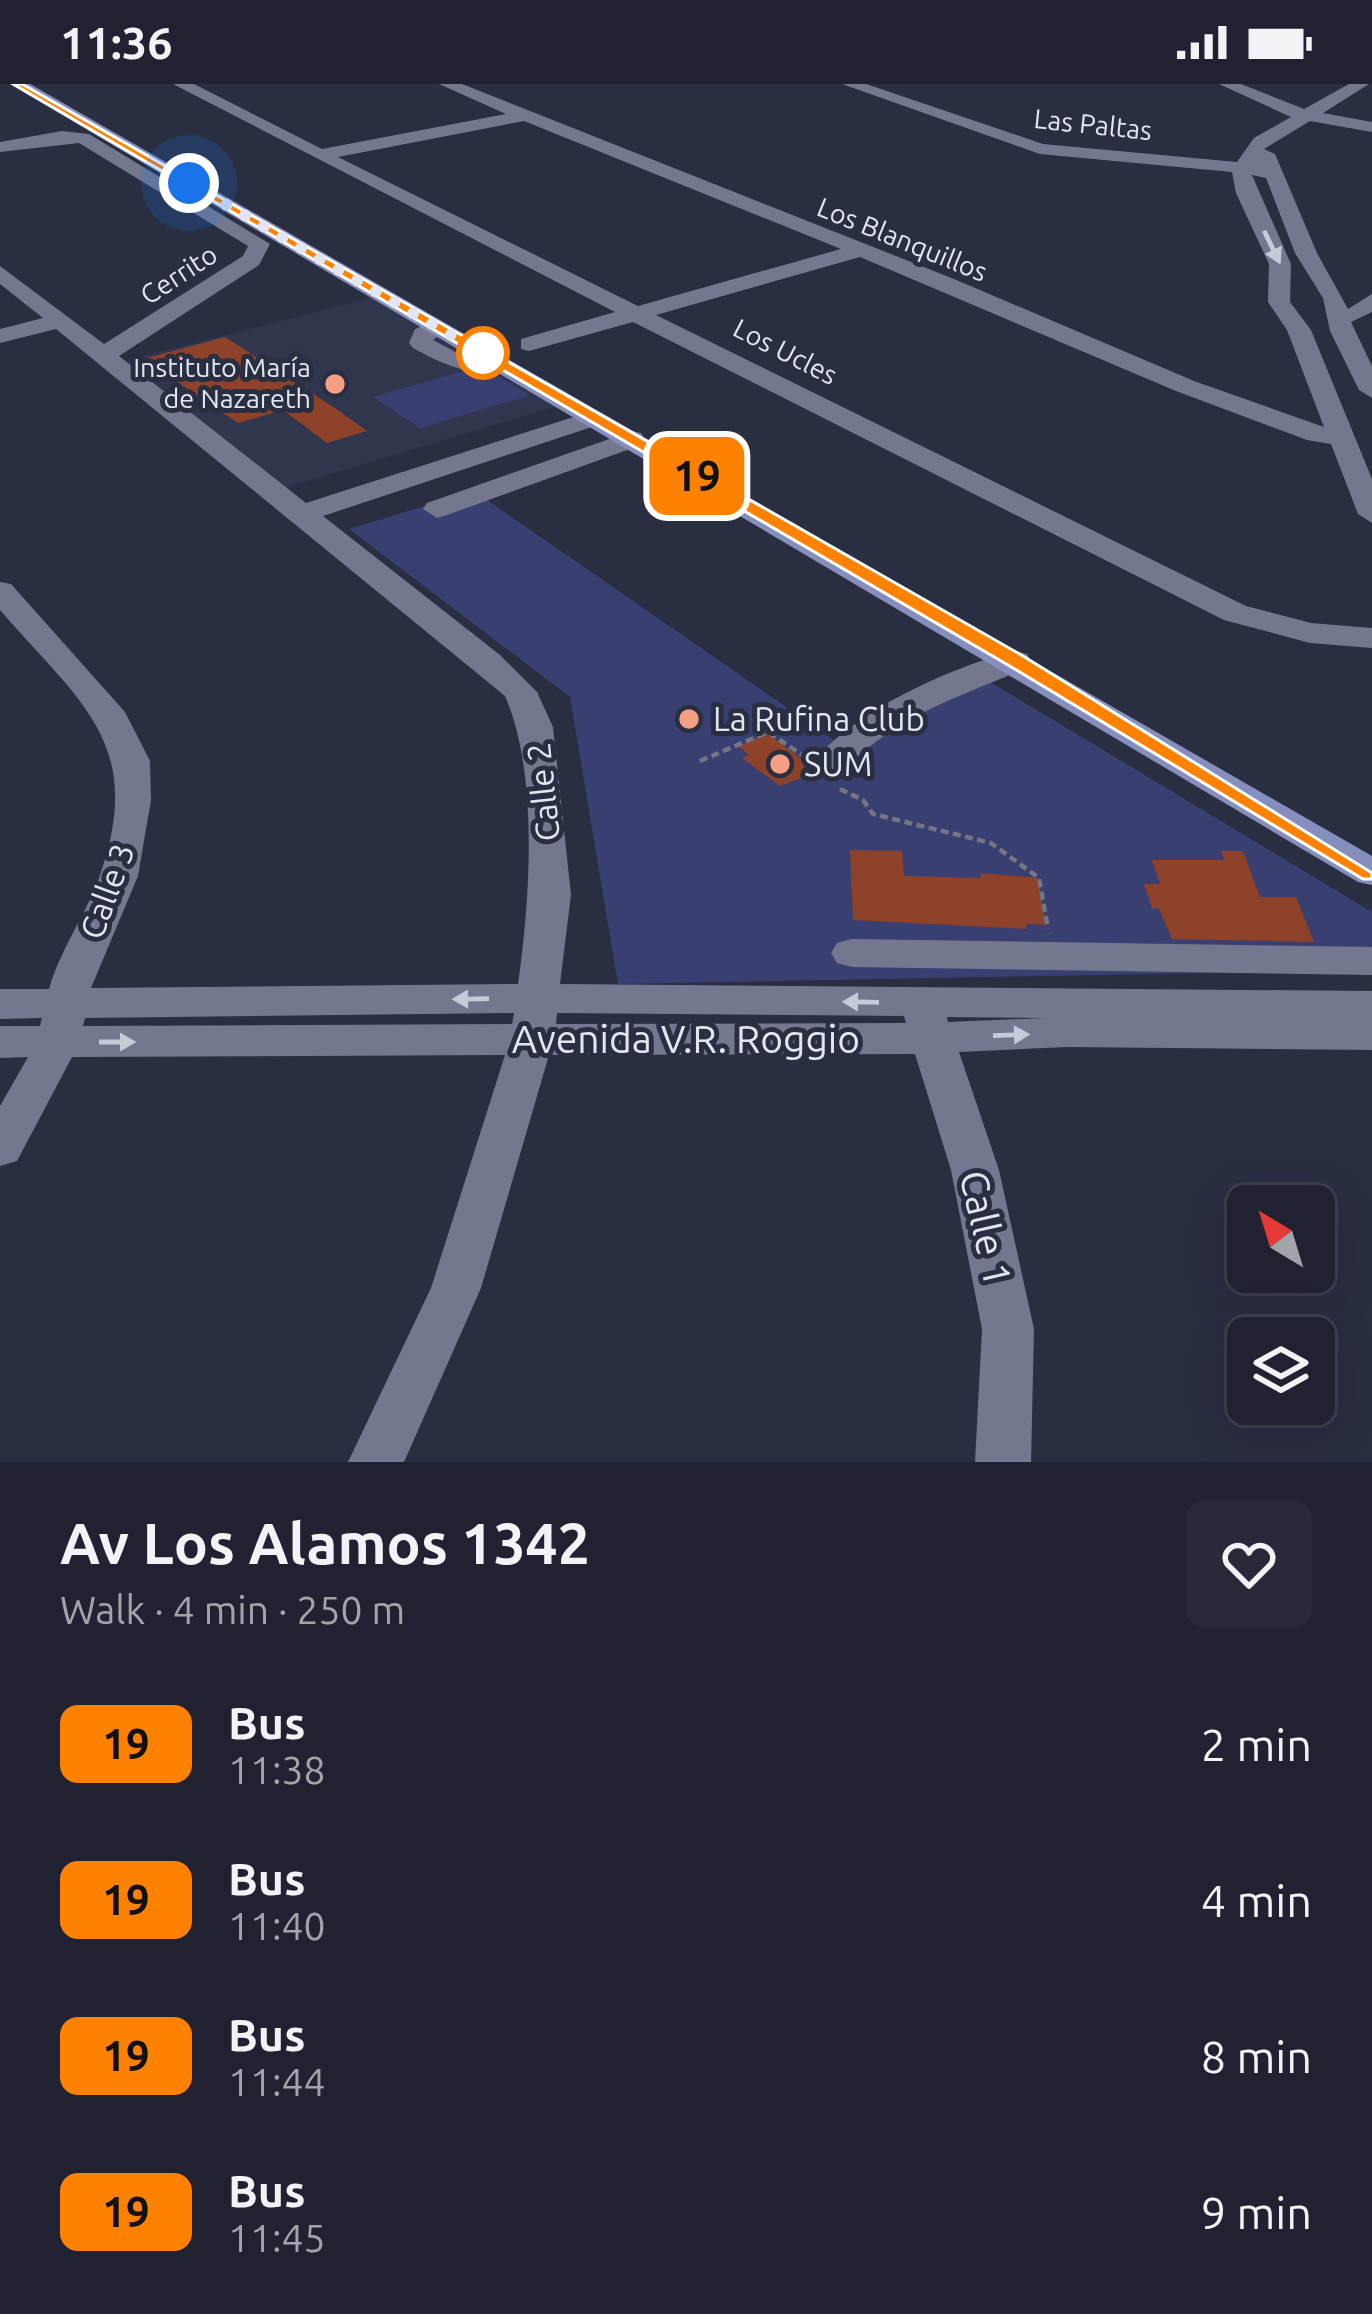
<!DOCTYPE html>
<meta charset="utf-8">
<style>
:root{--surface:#202231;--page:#282a39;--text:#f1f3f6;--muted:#a2a4ab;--line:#3d3f4d}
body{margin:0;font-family:Ubuntu,sans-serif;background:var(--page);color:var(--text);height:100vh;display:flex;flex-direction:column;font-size:45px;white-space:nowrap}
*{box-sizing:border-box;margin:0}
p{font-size:39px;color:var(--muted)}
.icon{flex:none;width:66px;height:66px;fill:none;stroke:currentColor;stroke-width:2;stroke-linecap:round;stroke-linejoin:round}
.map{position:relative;height:1378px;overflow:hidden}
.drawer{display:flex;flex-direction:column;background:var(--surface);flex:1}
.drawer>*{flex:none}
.badge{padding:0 24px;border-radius:18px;font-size:42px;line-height:78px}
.needle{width:78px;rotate:322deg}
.buttons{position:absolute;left:1227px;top:1101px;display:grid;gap:24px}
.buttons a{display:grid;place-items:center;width:108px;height:108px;border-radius:18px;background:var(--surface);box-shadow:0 12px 48px #0002,0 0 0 3px var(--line);font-size:60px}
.you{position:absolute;width:60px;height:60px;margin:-30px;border:9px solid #fff;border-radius:50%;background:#1a73e8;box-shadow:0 0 0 18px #1a73e833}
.map>.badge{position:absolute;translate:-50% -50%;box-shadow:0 0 0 6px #fff}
.round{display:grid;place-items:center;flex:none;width:126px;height:126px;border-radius:18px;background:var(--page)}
.overview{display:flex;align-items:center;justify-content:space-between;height:204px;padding:0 60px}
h1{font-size:57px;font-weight:600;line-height:90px}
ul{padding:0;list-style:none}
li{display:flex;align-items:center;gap:36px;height:156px;padding:0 60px}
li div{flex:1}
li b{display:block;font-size:45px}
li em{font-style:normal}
li .badge{min-width:132px;font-weight:700;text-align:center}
.status{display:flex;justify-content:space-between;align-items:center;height:84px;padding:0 60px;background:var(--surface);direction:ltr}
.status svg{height:33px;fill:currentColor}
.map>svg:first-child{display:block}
.built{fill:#31364f}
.green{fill:#394071}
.building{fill:#8e4229}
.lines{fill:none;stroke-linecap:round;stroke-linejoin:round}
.path{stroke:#727686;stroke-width:4.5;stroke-dasharray:8 4.5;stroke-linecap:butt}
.minor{fill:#73788f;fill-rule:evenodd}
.major{fill:#858ebd;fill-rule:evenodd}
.oneway{fill:#c7cad9}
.line{fill:#ff8100;stroke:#fff;stroke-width:3}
.walk{stroke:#e3e6f2;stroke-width:12;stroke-dasharray:0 21.6}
.stop-dot{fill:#fff;stroke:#ff8100;stroke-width:6}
.poi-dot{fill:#f39f84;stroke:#2a2e41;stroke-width:4.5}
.labels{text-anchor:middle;stroke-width:10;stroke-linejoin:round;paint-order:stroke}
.far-street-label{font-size:27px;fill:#e3e6f2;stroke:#2a2e41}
.far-poi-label{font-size:27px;fill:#e3e6f2;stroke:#2a2e41;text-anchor:end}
.poi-label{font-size:33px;fill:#e3e6f2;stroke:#2a2e41;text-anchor:start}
.street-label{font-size:33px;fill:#e3e6f2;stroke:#2a2e41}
.near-street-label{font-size:39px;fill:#e3e6f2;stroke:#2a2e41}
</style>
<div class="status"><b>11:36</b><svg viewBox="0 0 49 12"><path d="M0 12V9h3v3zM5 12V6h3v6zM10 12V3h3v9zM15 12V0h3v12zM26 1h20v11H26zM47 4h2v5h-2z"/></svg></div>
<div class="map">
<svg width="1372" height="1378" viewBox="0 0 1372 1378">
<rect width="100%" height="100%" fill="#2a2e41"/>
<path class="built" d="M382,211L561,321L278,406L116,279Z"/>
<path class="green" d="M481,282L530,311L420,344L373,313Z
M474,407L834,656L972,587L1372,828V886L618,900L570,613L349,445Z"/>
<path class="building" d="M225,253L335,324L367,347L327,359L283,326L238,339L143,275Z
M767,649L807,679L802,686L806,692L780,702L742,674L749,671L738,662Z
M850,766L902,767L904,792L981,794L980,789L1038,794L1046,841L1026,840L1027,845L853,836Z
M1221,767H1243L1260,813H1296L1314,858L1172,855L1159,825L1152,824L1144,800H1160L1152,776H1224Z"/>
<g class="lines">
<path class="path" d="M700,677L768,648L802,671
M840,705L863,716L873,730L991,759L1039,794L1048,845"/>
<path class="minor" d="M173,0H194L322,65L506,30L439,0H462L954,195L1194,297L1324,343L1287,246L1268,218L1269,180L1236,109L1232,88L1040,70L842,0H866L1043,60L1237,78L1254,54L1291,33L1219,0H1241L1304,25L1349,0H1369L1323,29L1372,38V48L1310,37L1264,65L1275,70L1317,169L1348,225L1372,210V228L1351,238L1372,282V314L1359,306L1330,247L1323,214L1295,169L1266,94L1252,91L1291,180L1290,218L1311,246L1372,395V439L1358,430L1331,360L1307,356L1176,307L860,173L656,231L1246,522L1311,539L1372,544V564L1310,559L1224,536L633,238L529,267L521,265V255L615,228ZM524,37L841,165L638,222L338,73Z
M62,47L89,50L270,160L259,181L119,272L306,419L586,329L595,326L608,334L604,339L323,432L500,571L537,608L553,643L571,811L560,900L1372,907V966L1067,963L959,968L999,1086L1034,1245L1031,1378H975L982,1245L951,1086L915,970L549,971L481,1204L404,1378H348L431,1204L505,971L72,973L17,1077L0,1082V1022L28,973L0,974V942H40L42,934L0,935V905H49C60,866 85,832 99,794C147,659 80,619 0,526V498L11,500L125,628L150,677L151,716L138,792L91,904L518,900C530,816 539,690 505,612L56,245L0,259V245L43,234L0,200V182L104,260L243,172L248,162L79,59L0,68V58ZM514,929L512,940L83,942L85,934ZM557,929L904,932L906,939L556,940ZM947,933L1045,934L948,938Z
M438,236L450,243L433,256L461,271L500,272L512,279C484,301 440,279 413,264L409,259L415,245Z
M632,347L641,349L645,355L641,361L447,431L437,434L423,425L427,419Z
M1015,567L1027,570L1031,577L1027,584C960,612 885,636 838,694H812L807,686C846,630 950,583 1015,567Z
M852,855L1372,863V891L852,883L837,879L831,869L837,859Z"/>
<path class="major" d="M10,0H30L1372,772V801L1358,798Z"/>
</g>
<defs><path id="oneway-solid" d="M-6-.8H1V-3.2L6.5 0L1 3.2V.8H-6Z" transform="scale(3)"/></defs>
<g class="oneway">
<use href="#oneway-solid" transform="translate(1272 163) rotate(64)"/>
<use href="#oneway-solid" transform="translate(471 915) rotate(179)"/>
<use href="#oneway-solid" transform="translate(861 918) rotate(-179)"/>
<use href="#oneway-solid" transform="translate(1011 951) rotate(-2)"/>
<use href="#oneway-solid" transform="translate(117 958)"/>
</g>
<path class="line" d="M13,0H22L1023,572L1372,789V795H1363L1008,581Z"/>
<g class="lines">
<path class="walk" d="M189,99L487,272L483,269"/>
</g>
<circle class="stop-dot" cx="483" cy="269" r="24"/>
<g class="poi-dot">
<circle cx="335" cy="300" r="12"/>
<circle cx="689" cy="635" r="12"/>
<circle cx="780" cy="680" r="12"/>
</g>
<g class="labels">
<g class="far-street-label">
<text transform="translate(1093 41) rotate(6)" y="9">Las Paltas</text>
<text transform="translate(902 156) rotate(22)" y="9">Los Blanquillos</text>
<text transform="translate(179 191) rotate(-33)" y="9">Cerrito</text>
<text transform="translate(785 268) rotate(27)" y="9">Los Ucles</text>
</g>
<g class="far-poi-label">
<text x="311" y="293">Instituto María<tspan x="311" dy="31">de Nazareth</tspan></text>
</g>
<g class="poi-label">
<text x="713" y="647">La Rufina Club</text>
<text x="804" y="692">SUM</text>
</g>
<g class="street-label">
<text transform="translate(543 708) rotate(-96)" y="12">Calle 2</text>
<text transform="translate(107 807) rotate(-70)" y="12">Calle 3</text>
</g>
<g class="near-street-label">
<text x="686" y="969">Avenida V.R. Roggio</text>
<text transform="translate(986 1144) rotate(77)" y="14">Calle 1</text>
</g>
</g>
</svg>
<div class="buttons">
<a><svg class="needle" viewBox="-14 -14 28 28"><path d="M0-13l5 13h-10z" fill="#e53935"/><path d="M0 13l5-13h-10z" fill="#a2a4ab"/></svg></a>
<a><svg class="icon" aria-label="layers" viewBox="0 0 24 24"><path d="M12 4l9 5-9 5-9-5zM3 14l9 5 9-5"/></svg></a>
</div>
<div class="you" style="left:189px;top:99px"></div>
<b class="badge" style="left:697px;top:392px;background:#ff8100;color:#111">19</b>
</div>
<section class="drawer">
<div class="overview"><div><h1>Av Los Alamos 1342</h1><p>Walk · 4 min · 250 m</p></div><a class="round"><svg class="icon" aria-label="heart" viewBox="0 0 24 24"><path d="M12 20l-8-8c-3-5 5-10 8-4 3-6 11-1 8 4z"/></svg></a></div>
<ul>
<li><span class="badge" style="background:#ff8100;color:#111">19</span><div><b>Bus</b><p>11:38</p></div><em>2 min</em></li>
<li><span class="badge" style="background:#ff8100;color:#111">19</span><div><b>Bus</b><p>11:40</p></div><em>4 min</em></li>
<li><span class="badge" style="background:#ff8100;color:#111">19</span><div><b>Bus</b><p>11:44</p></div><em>8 min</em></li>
<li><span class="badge" style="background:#ff8100;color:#111">19</span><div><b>Bus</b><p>11:45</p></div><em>9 min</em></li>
</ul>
</section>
